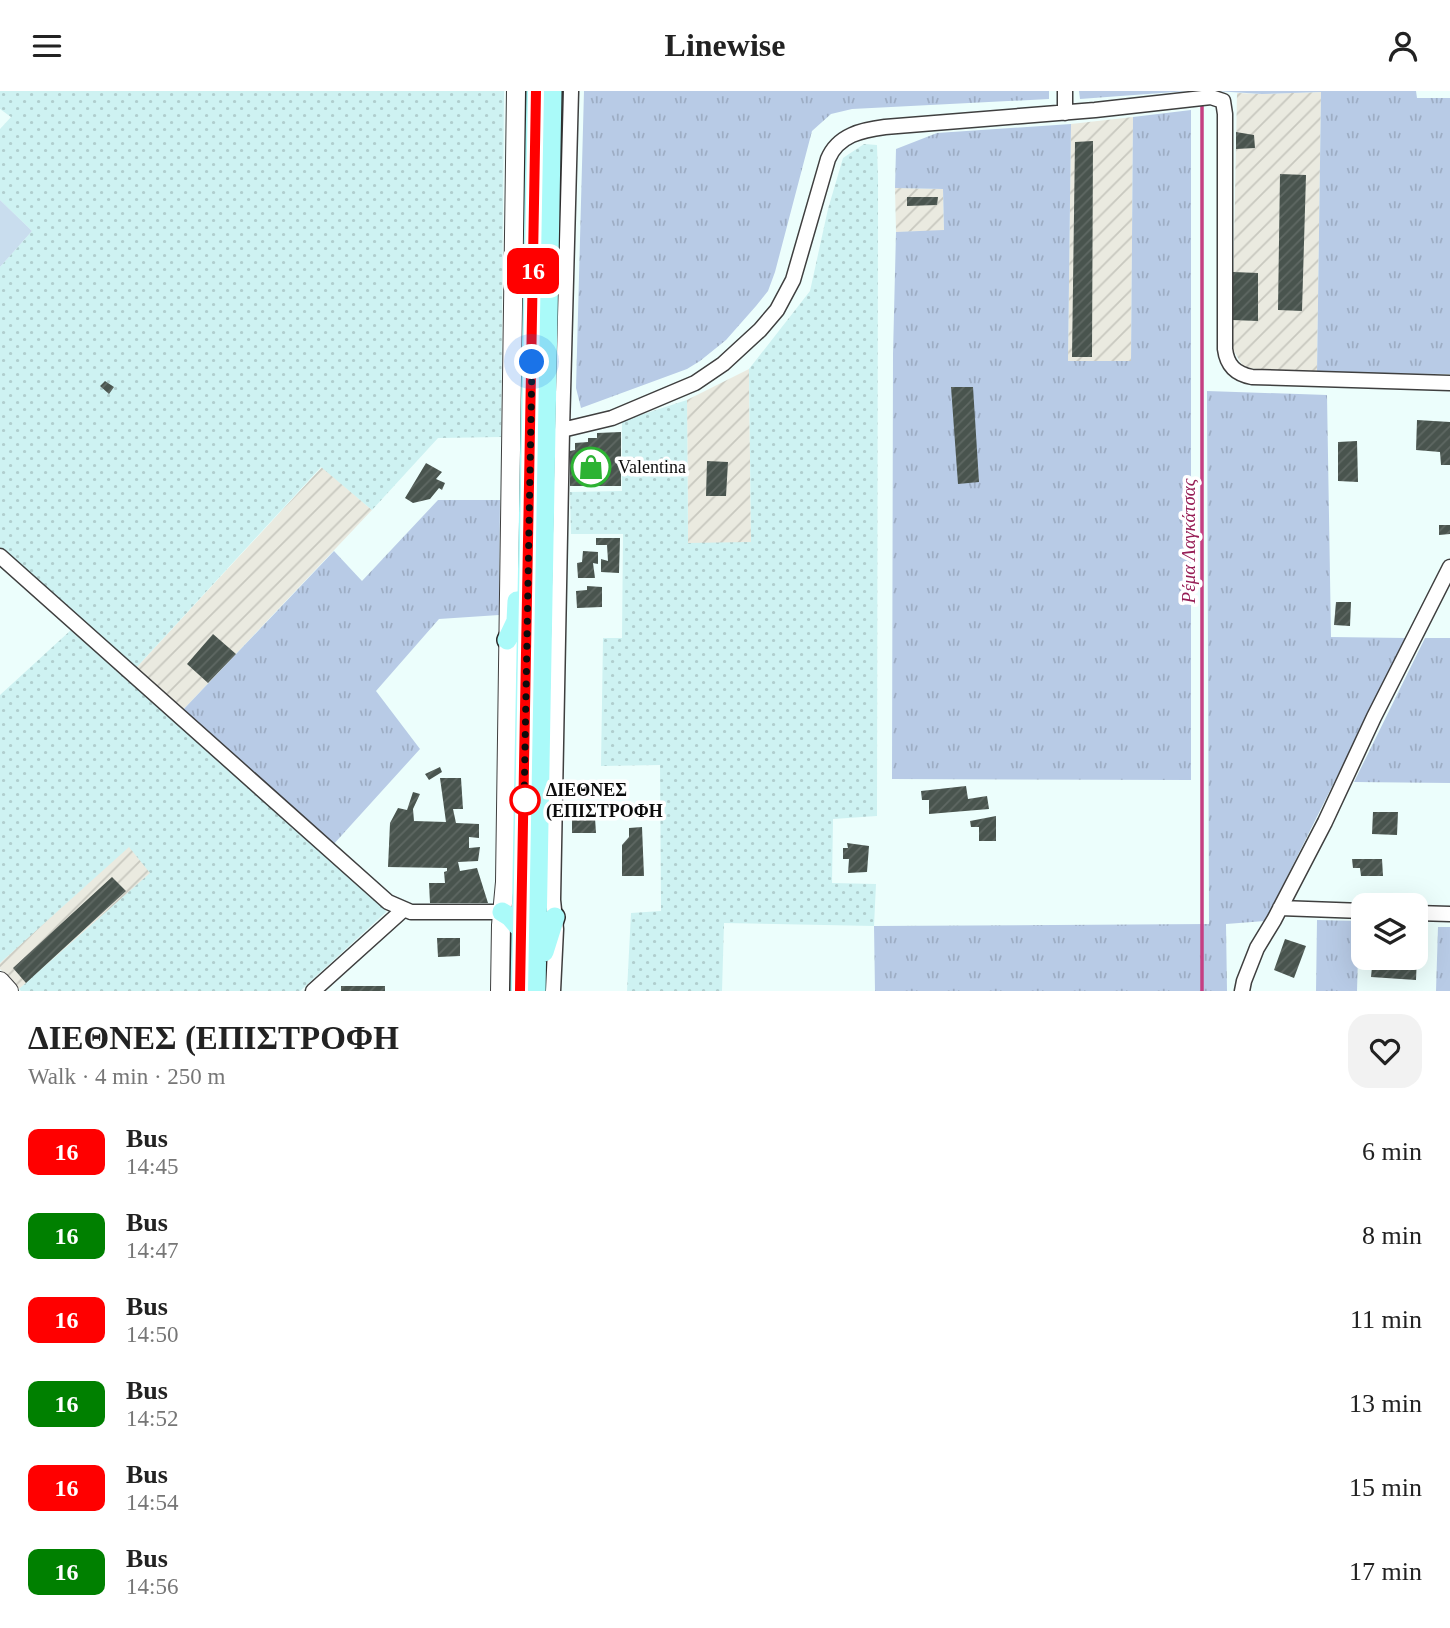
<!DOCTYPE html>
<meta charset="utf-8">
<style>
:root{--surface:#fff;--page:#f2f2f2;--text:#222;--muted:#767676}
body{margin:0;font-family:"Times New Roman",serif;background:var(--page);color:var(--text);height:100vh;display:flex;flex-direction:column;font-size:26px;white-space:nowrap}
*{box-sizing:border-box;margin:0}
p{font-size:23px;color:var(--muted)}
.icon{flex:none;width:38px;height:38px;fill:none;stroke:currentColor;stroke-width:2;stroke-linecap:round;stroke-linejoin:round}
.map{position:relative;height:900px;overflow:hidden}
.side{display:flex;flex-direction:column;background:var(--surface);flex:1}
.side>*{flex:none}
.badge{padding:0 14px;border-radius:10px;font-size:24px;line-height:46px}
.fabs{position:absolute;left:1351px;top:802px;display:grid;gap:14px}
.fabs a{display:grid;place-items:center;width:77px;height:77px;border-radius:14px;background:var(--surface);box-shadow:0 7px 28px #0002;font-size:35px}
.you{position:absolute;width:35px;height:35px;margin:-18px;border:5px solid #fff;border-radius:50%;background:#1a73e8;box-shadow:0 0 0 10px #1a73e833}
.map>.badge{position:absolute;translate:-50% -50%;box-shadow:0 0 0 4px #fff}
.round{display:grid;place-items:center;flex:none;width:74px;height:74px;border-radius:21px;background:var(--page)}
.summary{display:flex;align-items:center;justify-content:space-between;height:119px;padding:0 28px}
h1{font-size:33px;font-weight:700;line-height:52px}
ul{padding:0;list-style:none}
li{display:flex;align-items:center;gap:21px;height:84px;padding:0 28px}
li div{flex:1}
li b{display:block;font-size:26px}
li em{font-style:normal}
li .badge{min-width:77px;font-weight:700;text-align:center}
header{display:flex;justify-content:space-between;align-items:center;height:91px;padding:0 28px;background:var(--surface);font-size:32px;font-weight:700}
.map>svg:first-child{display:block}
.industrial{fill:url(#industrial-furrows)}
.farmland{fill:url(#farmland-dots)}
.grass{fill:url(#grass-tufts)}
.pitch{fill:#c9ddee}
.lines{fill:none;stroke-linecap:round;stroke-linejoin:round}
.stream{stroke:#c53f82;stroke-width:3.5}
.building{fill:url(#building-hatch)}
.minor-casing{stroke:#3f3f3f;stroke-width:17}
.tertiary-casing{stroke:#3f3f3f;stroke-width:20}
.secondary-casing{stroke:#2e2e2e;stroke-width:22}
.minor{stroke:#fff;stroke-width:14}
.tertiary{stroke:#fff;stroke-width:18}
.secondary{stroke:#aafaf9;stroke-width:19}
.line-casing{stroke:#fff;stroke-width:16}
.line{stroke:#f00;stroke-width:10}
.walk{stroke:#0c0c0c;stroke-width:7;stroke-dasharray:0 12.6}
.stop-dot{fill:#fff;stroke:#f00;stroke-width:3.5}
.labels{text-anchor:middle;stroke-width:7;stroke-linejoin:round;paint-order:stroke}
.poi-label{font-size:18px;fill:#0c0c0c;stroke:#fff;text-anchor:start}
.stop-label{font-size:18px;font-weight:bold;fill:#0c0c0c;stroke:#fff;text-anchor:start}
.water-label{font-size:19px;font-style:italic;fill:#961d55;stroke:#fff}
</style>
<header><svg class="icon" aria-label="menu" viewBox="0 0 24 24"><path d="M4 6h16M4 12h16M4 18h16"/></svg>Linewise<svg class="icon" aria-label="person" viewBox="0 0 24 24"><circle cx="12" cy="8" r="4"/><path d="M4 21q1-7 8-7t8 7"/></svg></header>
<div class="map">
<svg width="1450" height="900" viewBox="0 0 1450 900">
<defs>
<pattern id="industrial-furrows" width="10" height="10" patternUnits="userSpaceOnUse" patternTransform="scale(1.75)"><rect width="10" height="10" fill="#eaeae0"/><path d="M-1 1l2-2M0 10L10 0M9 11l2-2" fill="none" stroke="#c8c8bf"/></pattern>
<pattern id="farmland-dots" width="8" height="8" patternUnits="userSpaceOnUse" patternTransform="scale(1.75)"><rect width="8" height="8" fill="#cef2f2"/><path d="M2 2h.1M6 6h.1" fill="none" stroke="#b0cece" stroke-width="1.8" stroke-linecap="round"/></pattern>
<pattern id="grass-tufts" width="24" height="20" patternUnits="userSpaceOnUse" patternTransform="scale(1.75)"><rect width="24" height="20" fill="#b8cbe6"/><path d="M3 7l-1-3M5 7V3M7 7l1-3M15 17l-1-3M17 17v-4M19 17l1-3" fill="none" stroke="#9dadc4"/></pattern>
<pattern id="building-hatch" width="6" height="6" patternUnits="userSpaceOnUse" patternTransform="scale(1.75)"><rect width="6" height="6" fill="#49544e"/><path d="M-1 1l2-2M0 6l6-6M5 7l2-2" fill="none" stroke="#5f6863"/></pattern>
</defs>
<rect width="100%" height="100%" fill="#ecfefc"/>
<path class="industrial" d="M1321,1L1317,282L1244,277L1232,257L1237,2L1262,3Z
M1133,26L1131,270H1068L1071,33Z
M895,97L943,98L944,140L896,141Z
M749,278L751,452H688L687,309Z
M322,376L372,419L182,620L135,578Z
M129,755L151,782L19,898L0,878V872Z"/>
<path class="farmland" d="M0,0H504L501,346L438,347L372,419L321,376L135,578L0,456V176L32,140L0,109V38L11,26L0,18Z
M864,53L877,54L878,88L877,725L833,728L832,792L876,793L874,835L724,832L722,900H627L631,822L661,820L660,674L601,675L603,547H622L623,443H571L570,401L622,400V330L687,309L688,452L751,451L749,278L810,200L828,118L843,67Z
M71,539L383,814L386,821L300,900H21L19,898L150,782L129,756L0,872V604Z"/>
<path class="grass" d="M584,0H1049V8L852,18L831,23L812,40L775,181L768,200L756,215L726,249L700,270L687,278L581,317L576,297Z
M1079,0H1188L1080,8Z
M1215,0H1416L1417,7H1450V283L1317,282L1321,1L1262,3Z
M1191,19V689L892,688L893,263L896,141L944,139L943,98L895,97L896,58L937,42L1071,33L1068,270H1131L1133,26Z
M1207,300L1327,304L1331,546L1406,547L1265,830L1226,833L1227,900H875L874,835L1209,833Z
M438,409H500L499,524L439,528L376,600L420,658L332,755L182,620L334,460L362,490Z
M1425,547H1450V692L1354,691Z
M1317,829L1359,830L1357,900H1316Z
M1438,836H1450V900H1436Z"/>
<path class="pitch" d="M0,109L32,140L0,176Z"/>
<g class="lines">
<path class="stream" d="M1202,13V900"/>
</g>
<path class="building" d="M1236,41L1254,44L1255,57L1236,58Z
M1093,50L1092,266H1072L1075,51Z
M1280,83L1306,84L1302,220L1278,219Z
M907,106H938L937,114L907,115Z
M1233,181L1258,182V230L1232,229Z
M105,290L114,296L109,303L100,295Z
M951,296H973L979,391L958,393Z
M1417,329L1450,331V374H1441L1440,361L1416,359Z
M621,341V395H570V360L575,359V352L588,351V347H597V342Z
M1357,350L1358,391L1338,390V351Z
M707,370L728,371L726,405H706Z
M426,372L442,381L436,388L445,392L442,399L439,397L430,408L413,412L405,407Z
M1439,434H1450V443L1439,444Z
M596,447H620L619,482L601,481V468L608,470L607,454H596Z
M583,460L598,461V473L593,472L595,487H578L577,472L582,471Z
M587,495L602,496V516L577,517L576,500L587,499Z
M1336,511H1351L1350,535L1334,534Z
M213,543L236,563L208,592L187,573Z
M440,676L442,681L429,689L425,683Z
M440,687H461L463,718H453L456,732L479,733V747L469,746V757L480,756L478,770L458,771L460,780L477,777L488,812H430L429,792H445L444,781L447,780V777L388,776L390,732L398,717L407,719L413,701L420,703L413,718L414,730L446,731Z
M966,695L968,708L987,705L989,718L929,723V709H922L921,700Z
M1373,721H1398L1397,744L1372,743Z
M996,725V750H979V736H971L970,730Z
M572,727H595L596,742H572Z
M642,736L644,785H622V754L629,746V737Z
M847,752L869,755L867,781L848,782L849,768H843V757H848Z
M1352,768H1382L1383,785H1361L1360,777H1353Z
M112,786L126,800L26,892L13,877Z
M437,847H460V865L438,866Z
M1285,848L1306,855L1294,887L1274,879Z
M1373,866H1417L1416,889L1371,886Z
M341,895H385V900H341Z"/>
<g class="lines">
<defs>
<path id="minor" d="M1065,22V0
M562,339L612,327L695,292L723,273L760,239L777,219L793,189L828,68C838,44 862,39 885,36L1095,19L1211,6L1223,10L1225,23V258C1227,274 1235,283 1252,286L1450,292
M0,465L388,811L411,821H502
M1280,817L1363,820
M1416,822L1450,823
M313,900L403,819
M553,900L556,838L553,809L562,339L571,0
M1242,900L1244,890L1257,857L1274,829L1325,731L1374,626L1450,476"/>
<path id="tertiary" d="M0,890L9,900
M500,900L501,834L505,791L516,0"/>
<path id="secondary" d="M507,549L516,530L517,510
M502,821L510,826L522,840
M544,861L555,826
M520,900L536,0
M536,900L552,0"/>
</defs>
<use href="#minor" class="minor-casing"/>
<use href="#tertiary" class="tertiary-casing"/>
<use href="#secondary" class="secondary-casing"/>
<use href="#minor" class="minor"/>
<use href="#tertiary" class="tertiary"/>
<use href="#secondary" class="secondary"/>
</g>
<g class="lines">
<defs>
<path id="line" d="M520,900L536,0"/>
</defs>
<use href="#line" class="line-casing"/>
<use href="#line" class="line"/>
<path class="walk" d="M525,709L524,714L532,271"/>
</g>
<defs>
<symbol id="shop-ring" viewBox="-11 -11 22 22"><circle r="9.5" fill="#fff" stroke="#2cb333" stroke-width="1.5"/><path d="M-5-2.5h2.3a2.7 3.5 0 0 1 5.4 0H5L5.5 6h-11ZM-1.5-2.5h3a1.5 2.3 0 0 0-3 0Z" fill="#2cb333"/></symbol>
</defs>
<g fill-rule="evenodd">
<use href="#shop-ring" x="569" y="354" width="44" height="44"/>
</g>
<circle class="stop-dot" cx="525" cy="709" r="14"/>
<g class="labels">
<g class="poi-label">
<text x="618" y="382">Valentina</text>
</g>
<g class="stop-label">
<text x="546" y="705">ΔΙΕΘΝΕΣ<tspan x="546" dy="21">(ΕΠΙΣΤΡΟΦΗ</tspan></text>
</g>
<g class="water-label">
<text transform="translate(1188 450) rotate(-90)" y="7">Ρέμα Λαγκάτσας</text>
</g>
</g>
</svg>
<div class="fabs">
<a><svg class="icon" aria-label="layers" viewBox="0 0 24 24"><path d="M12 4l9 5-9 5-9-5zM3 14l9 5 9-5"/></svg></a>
</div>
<div class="you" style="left:532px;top:271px"></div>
<b class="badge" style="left:533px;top:180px;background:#f00;color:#fff">16</b>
</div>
<section class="side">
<div class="summary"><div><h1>ΔΙΕΘΝΕΣ (ΕΠΙΣΤΡΟΦΗ</h1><p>Walk · 4 min · 250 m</p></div><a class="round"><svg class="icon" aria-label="heart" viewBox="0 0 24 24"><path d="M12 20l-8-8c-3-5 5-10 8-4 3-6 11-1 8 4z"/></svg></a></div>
<ul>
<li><span class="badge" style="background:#f00;color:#fff">16</span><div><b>Bus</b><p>14:45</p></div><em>6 min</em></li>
<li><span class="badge" style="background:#008000;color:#fff">16</span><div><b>Bus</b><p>14:47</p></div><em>8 min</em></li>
<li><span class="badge" style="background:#f00;color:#fff">16</span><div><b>Bus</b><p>14:50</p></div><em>11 min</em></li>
<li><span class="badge" style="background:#008000;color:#fff">16</span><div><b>Bus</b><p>14:52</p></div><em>13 min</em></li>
<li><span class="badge" style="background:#f00;color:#fff">16</span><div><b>Bus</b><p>14:54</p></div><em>15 min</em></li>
<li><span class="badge" style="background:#008000;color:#fff">16</span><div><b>Bus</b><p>14:56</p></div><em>17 min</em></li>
</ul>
</section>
